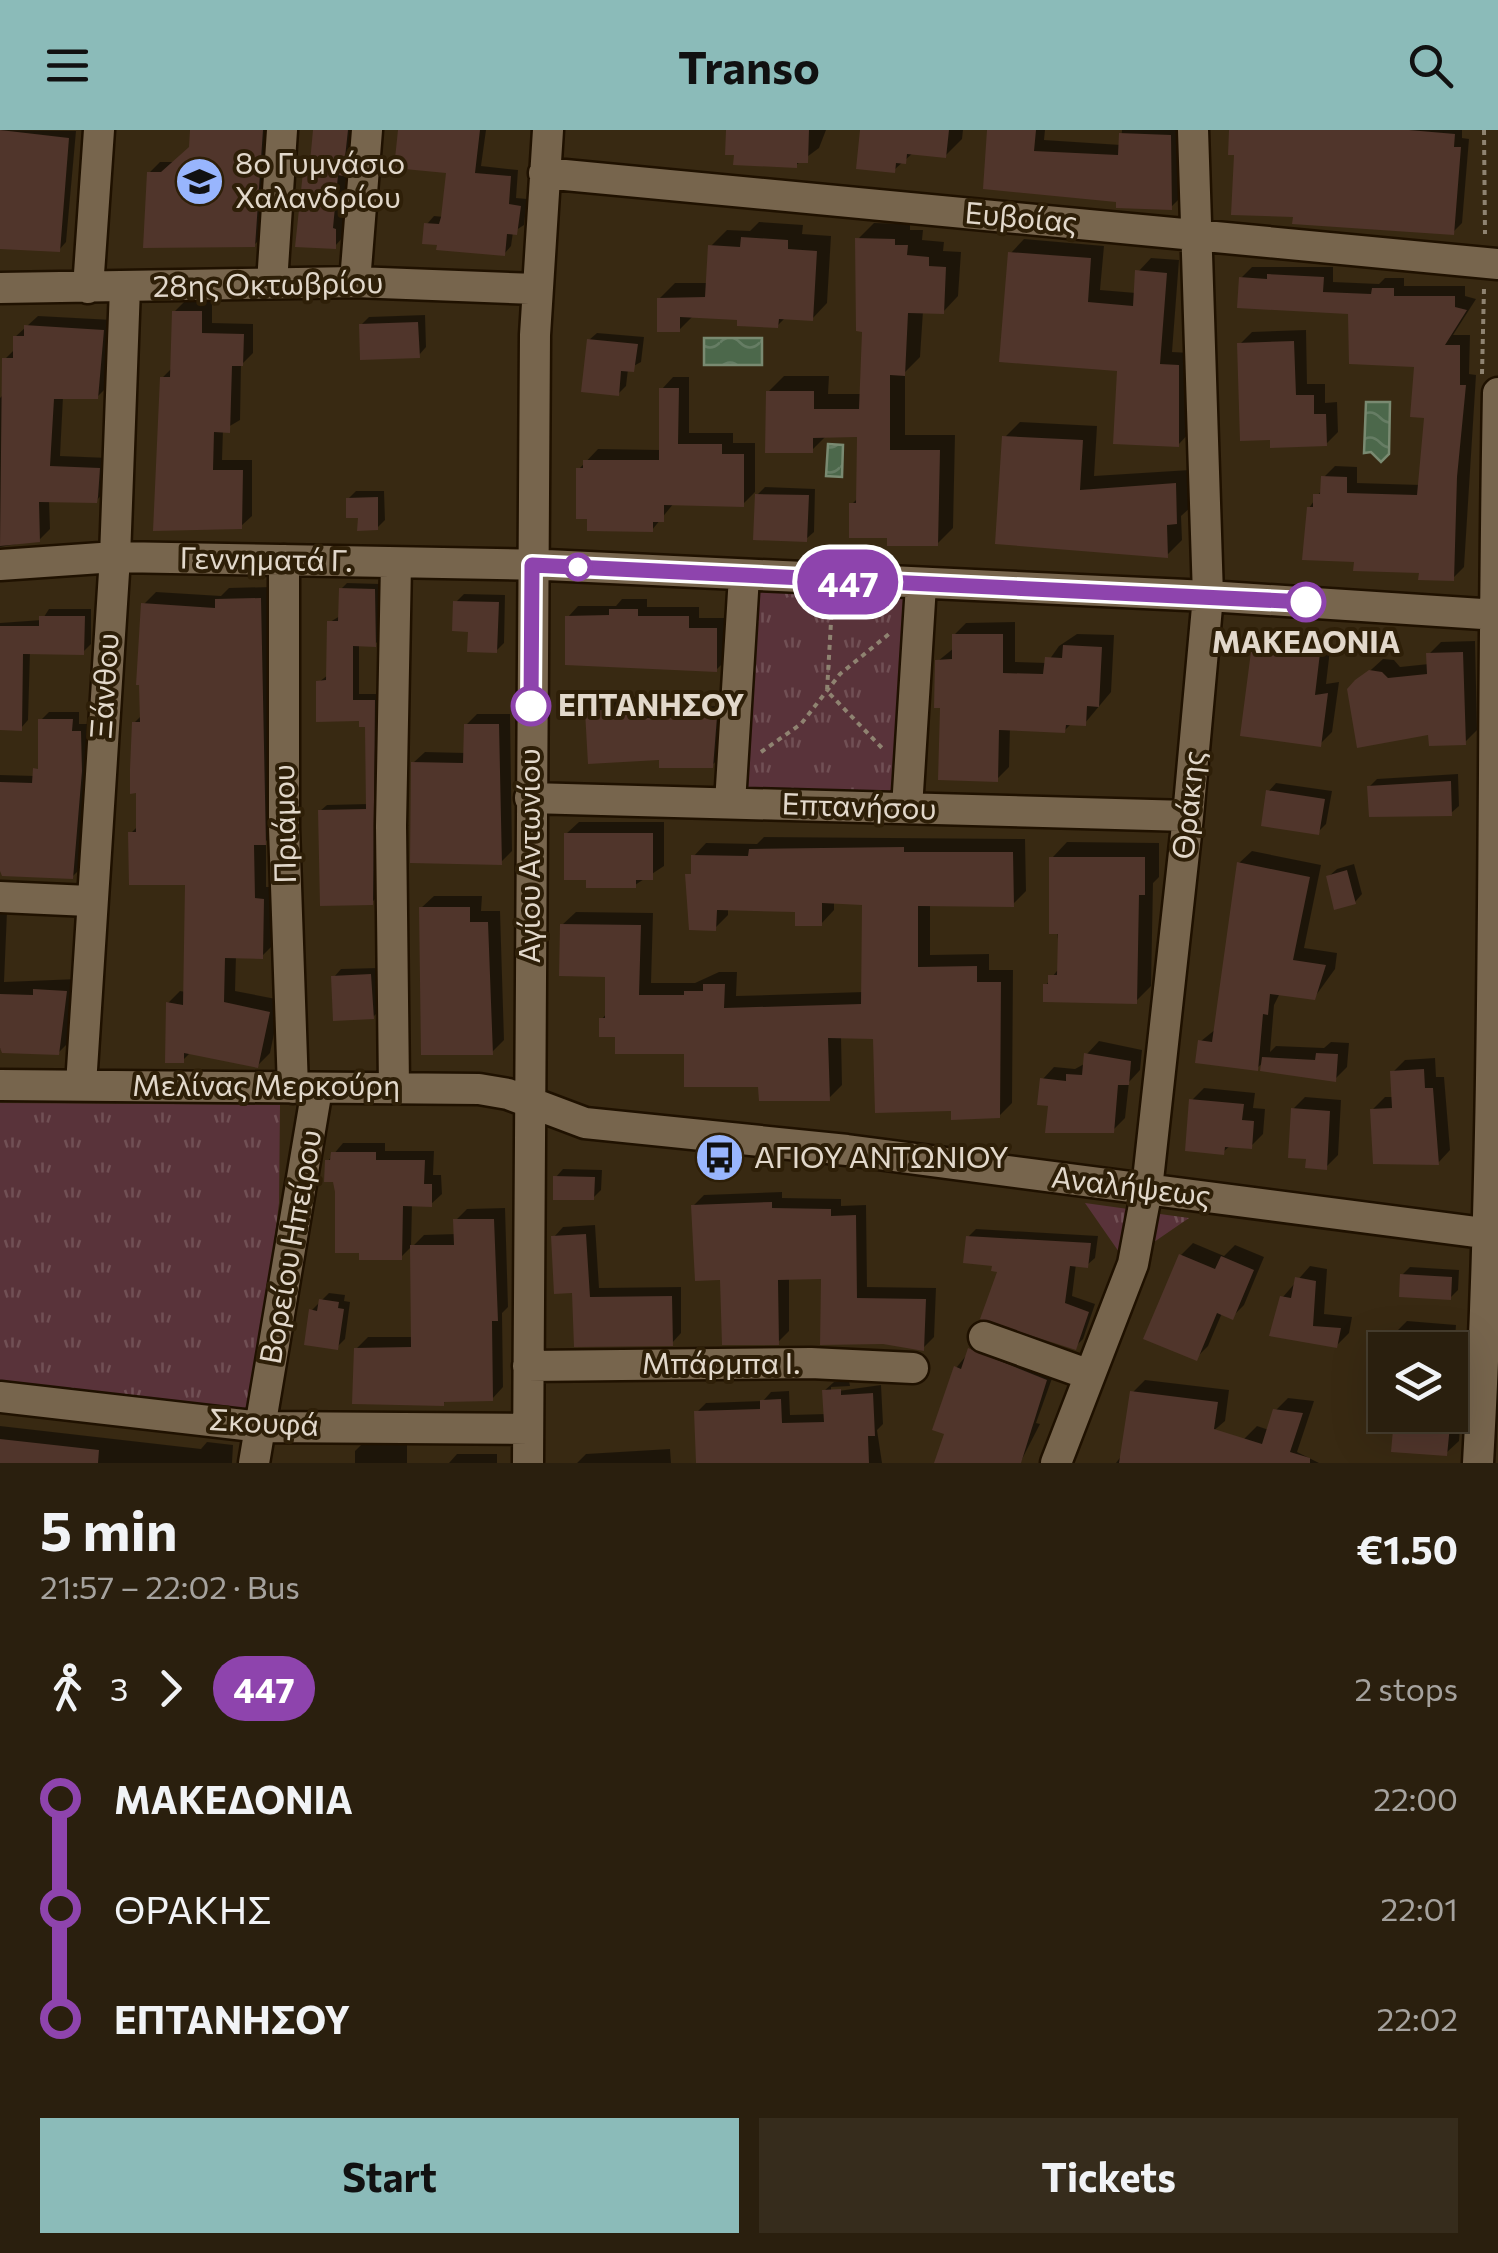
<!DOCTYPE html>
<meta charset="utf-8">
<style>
:root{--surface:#2a1f0e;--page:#362c1c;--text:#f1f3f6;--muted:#a5a29e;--line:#463d2e;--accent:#8bbbb9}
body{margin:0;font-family:Commissioner,sans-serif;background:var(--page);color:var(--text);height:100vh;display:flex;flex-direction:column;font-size:38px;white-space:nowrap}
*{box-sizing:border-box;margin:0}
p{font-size:32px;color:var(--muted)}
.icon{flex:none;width:55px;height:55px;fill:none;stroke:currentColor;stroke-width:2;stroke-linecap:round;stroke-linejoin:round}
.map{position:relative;height:1333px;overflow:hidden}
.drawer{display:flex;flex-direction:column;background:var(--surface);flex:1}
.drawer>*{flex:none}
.badge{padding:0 20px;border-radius:32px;font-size:35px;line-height:65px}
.controls{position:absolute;left:1368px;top:1202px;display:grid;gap:20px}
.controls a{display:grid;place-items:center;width:100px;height:100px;border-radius:0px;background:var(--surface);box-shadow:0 10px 40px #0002,0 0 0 2px var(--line);font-size:50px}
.map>.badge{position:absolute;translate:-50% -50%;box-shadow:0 0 0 5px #fff}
.legs{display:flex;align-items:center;gap:15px;height:110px;padding:0 40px;font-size:32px}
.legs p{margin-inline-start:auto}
.summary{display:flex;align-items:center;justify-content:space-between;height:170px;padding:0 40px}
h1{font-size:55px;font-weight:700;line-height:75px}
.action{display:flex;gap:20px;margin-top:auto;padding:20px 40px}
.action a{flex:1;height:115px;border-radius:0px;background:var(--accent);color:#111;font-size:40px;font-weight:700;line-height:115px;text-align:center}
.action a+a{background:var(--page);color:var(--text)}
ul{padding:0 40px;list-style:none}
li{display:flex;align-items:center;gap:35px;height:110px;font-size:38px}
li i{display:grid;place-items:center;width:15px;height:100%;margin:0 12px;background:currentColor}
li i::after{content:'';width:25px;height:25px;margin:-12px;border:8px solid;border-radius:50%;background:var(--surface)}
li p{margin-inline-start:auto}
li:first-child i{background:linear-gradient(#0000 50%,currentColor 0)}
li:last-child i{background:linear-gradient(currentColor 50%,#0000 0)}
header{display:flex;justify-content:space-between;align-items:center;height:130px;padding:0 40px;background:var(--accent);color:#111;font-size:45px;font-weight:700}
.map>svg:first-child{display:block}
.park{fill:url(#park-tufts)}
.water{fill:url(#water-waves);stroke:#798a71;stroke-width:2.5}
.shadow{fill:#0007}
.building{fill:#50352b}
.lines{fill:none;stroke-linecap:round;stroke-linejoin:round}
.minor-casing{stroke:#1f1100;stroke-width:35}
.path{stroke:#8f8371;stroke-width:4;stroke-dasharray:5 5;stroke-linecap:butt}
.minor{stroke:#77654d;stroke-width:30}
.line-1-casing{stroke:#fff;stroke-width:22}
.line-1{stroke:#8e44ad;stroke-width:15}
.stop-1-dot{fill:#fff;stroke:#8e44ad;stroke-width:5}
.labels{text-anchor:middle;stroke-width:8;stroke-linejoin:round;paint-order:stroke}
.poi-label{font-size:30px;fill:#e2d8cb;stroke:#2e1f08;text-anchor:start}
.street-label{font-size:30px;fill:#e2d8cb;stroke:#2e1f08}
.stop-label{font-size:30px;font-weight:bold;fill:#e2d8cb;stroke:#2e1f08}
</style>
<header><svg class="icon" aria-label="menu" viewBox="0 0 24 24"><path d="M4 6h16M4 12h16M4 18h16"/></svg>Transo<svg class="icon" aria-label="search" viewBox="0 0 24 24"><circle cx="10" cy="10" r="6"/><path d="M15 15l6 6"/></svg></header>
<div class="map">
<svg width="1498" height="1333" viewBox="0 0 1498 1333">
<defs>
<pattern id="park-tufts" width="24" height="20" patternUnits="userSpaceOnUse" patternTransform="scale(2.5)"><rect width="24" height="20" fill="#59333a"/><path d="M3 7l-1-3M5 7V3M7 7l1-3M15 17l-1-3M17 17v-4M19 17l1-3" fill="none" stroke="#715055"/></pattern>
<pattern id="water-waves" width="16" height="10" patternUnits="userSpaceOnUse" patternTransform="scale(2.5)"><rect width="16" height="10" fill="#4c684b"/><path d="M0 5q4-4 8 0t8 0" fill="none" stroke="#667d64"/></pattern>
</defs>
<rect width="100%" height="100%" fill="#382912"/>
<path class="park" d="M754,459L909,468L897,669L744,665Z
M0,973L280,975L279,1073L254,1273L263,1283L0,1256Z
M1085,1073L1128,1079L1119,1122Z
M1159,1084H1160L1189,1088L1154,1112Z"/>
<path class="water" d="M704,208H762V235H704Z
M1366,272H1390L1389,324L1381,332L1371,322L1364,323Z
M828,314L843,315L842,347L826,346Z"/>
<path class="shadow" d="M0,0L76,1L66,112L59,120L0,117Z
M192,0H272L265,104L254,115L149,43L160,32H174L192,17Z
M315,0H355L353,32L347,39L342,88L346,89L345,105L335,116L305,43L312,36Z
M398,0H486L481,36L518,40L516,68L527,69L524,95L513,102L511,116L504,124L427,94L434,86L444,87L449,41Z
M719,0H826L819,18L796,35L729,0Z
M862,0H963L962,9L945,26L914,22L894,40Z
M990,0H1045L1044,10L1121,15L1122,0H1181L1182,66L1171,77L1119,70Z
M1232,0H1462V8L1469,9L1462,93L1453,102L1295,85L1236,22Z
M759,92L803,95L802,104L831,106L827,173L812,189L786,187L777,196L740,188L693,186L679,200L659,169L675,153H709L711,116L727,100L750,101Z
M874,93L910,94V100H923L922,110L944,112L943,121L961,122L958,166L943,182L923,181L920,227L905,242V305H955L953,398L937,414L890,406L852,374L858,368L859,305H827L812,320L768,262L784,246H829L828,264H862L865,199L858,109Z
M1024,109L1104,116L1100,160L1136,163L1138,142L1151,128L1179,130L1172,222L1191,223V301L1178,315L1120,239L1011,123Z
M1252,137H1333V152L1379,154L1385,148H1404V156H1465V166L1476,169L1453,205H1470L1469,244L1476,245L1464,437L1453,448L1356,429L1309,378L1323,358L1324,347L1335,336L1357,337V353L1421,355L1427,286L1416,235L1350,181L1241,148Z
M185,171L212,172V193L253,194V223L241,235L240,290L223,300L222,330H252V386L241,396L162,248L172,238L174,182Z
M425,185L426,217L419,225L361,195L369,187Z
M38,186L113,190L108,256L97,267H63L60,326L109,328L106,360L96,371L49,369L50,399L39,410L0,417V268L4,264L5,229L15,219V207Z
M1306,200L1307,254H1325V273L1337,272L1338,302L1326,314L1240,214L1252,202Z
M597,203L644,207L641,232L628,239L626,256L618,264L589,210Z
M673,247H689V303H733V313H755V362L743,374L674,373L652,400L579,339L598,319L661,320L662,259Z
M1020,292L1097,296L1094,346L1190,340L1191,377L1181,386L1182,410L1167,425L1005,307Z
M765,357L815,359L814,402L806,409L757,365Z
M356,361H384L385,390L377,398L348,369Z
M347,453L380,454L381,508L375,514H359V564H380L378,766L372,772L320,681L327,675L368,674V595L319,552L328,545L330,492L340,486L341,459Z
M272,457L277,700L266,711V757H275L274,814L262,826H236L235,861L281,870L270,923L258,935L191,922L183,930L168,873L180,861L186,862L187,752L131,703L138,696L134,593L142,585L144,474L156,462L221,466L229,458Z
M464,464L505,465L504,513L496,521L470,499L456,472Z
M622,469H647V477H699V488H727L726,530L716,540L568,487L578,476H616Z
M49,479H91V514L83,522H30L28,590L21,598L0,597V493L42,490Z
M1015,492V532L1047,533L1059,516L1077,504L1114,505L1111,562L1085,593H1072L1064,601L1010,598L1009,637L997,649L942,576L938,531L954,518V505L966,493Z
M1266,503L1331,511L1326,554L1339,552L1332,602L1320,614L1254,515Z
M1475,511L1477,600L1464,613L1431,602L1362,548L1383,529L1394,530L1400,537L1429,534V524L1441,512Z
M651,566L652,577L728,576L725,623L712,635L662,627L588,582L600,569Z
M49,582H79V594H87L80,739L72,747L0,740V645L35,646L40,634L41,590Z
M477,584H510L512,721L501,732L413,633L425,622L466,623V595Z
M1458,644L1459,676L1451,683L1369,657L1377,649Z
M1276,653L1332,661L1326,694L1318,702L1269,661Z
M579,692H664V736L635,755L566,704Z
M764,707L1025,709L1026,761L1013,774H930V825L989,824V840H1013L1012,973L999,986L876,906H841L842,955L829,968L761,955L686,921L618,904L602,889L607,883V844L562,795L576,782L653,783L651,853H695L719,842H737L736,866L864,862L865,772L834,771V780L821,794L798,779L728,778V785L715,798L688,770L693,727L706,713L757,714Z
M1067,712L1159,713V747L1153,753L1151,856L1136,871L1046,855L1060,837L1052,728Z
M1252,721L1321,735L1304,818L1337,823L1335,839L1314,868L1280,863L1274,875L1270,922L1276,916L1324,918L1331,912L1349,913L1347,937L1335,949L1264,932L1257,938L1201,911L1216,899L1239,733Z
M1354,734L1362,764L1355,772L1329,746L1337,739Z
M434,766H482L481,781H500L504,910L492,922L421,778Z
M0,782H7L4,852L78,849L71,910L58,923L0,919Z
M378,838L381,879L373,887L334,847L341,839Z
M1099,911L1142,920L1140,940L1129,952L1125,988L1113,1000L1051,973L1042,950L1054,937L1075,939L1086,933L1087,924Z
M1435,928L1436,947H1444L1450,1020L1438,1033L1372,980L1385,967H1394L1393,942L1405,930Z
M1204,958L1255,963L1253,978L1265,979L1263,1004L1251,1016L1231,1015L1223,1022L1191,971Z
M1305,967L1341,970L1338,1025L1326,1037L1293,979Z
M343,1013H385V1021H434L433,1045H441L442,1064L431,1074H412L411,1117L401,1127L338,1062L327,1032Z
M563,1039L602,1040L601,1060L593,1068L556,1047Z
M782,1062V1068L841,1069V1076L866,1075L867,1157L936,1158L934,1207L923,1218L823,1147H789V1201L778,1212L723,1147L693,1076L704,1065Z
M505,1078L508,1177L502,1183L503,1257L492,1269H447L443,1274L356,1219L368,1207H413V1116L424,1105L456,1104V1090L467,1079Z
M595,1095L599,1158L681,1157V1203L672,1213L574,1160L554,1107L563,1097Z
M976,1099L1098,1106L1095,1128L1087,1135L1076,1134L1072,1166L1095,1174L1083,1209L1075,1217L968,1107Z
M1193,1113L1224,1126L1235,1115L1264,1127L1244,1175L1232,1187L1222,1183L1208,1216L1196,1228L1181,1125Z
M1310,1136L1327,1139L1324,1184L1352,1187L1349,1203L1336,1216L1272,1204L1282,1168Z
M1410,1137L1459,1140L1458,1160L1450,1168L1402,1145Z
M329,1163L345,1165L344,1171L350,1172L345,1209L337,1217L311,1181Z
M1407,1191L1456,1195L1453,1240L1464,1241L1459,1311L1446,1323L1393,1319L1396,1285H1450V1220H1393L1395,1203Z
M979,1210L1055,1240L1036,1293L1040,1294L1020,1333H937L947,1303L956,1238Z
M1145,1250L1229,1260L1225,1291L1176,1333H1116L1122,1325L1133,1262Z
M849,1251L850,1256L831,1257V1262L881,1255L883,1294L877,1300L882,1333H699L697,1282L706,1273L763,1271L771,1262L789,1261L790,1285L826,1284L824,1261L834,1252Z
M1288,1268L1314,1271L1297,1322L1319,1333H1237L1244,1309L1257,1296L1269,1300L1276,1280Z
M0,1296L201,1319L207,1312L233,1315L232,1333H0Z
M407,1308V1333H355V1321L367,1309Z
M670,1319L671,1333H577L586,1324Z
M457,1324H497V1333H449Z"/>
<path class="building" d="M0,0L69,8L60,122L0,119Z
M190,0H263L255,117L143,118L147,42H161L189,17Z
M313,0H348L343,46L338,45L333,98L336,99V119L295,117L303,42L309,43Z
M398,0H480L475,43L511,46L509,74L521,76L517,105L507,104L505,126L436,120L437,115L422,114L424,93L439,94L441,87L446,43L394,38Z
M726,0H809L808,33H797V38L733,35L734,25H725Z
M860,0H949L946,28L907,24L906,34L896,33L895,43L856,39Z
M987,0H1036L1034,21L1118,25L1119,3L1171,5L1172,80L1116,78V72L983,59Z
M1229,0H1409L1455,4L1454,17H1461L1454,105L1292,94L1293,87L1231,85L1234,25H1228Z
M741,107L788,110V119L817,121L813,191L779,189L778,198L737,196V190L680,187V202H657V168L705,167L708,115L740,117Z
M855,108L895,109V115H908L907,125L929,127V136L946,137L944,184L908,183L905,246L890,245V320H940L938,416H887V408H849V373H856L857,307L813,308V323H765L766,261H814V279H859L862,202L856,201Z
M1008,122L1091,128L1088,172L1133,176L1135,140L1167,143L1160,234L1179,235V317L1113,314L1117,241L999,232Z
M1267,144L1324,147L1323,162L1371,164L1372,158H1394V166H1455V177L1467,180L1445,215H1460V255H1466L1457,347L1454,451L1418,450L1419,443L1353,441L1354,432L1302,430L1307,377H1313V364H1320L1321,346L1347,347V363L1417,365L1424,288L1410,287L1414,237L1349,234L1348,184L1237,178L1239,147L1267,149Z
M172,181H202V203L244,204L243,236H232L230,303L214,302L213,340H243L242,399L153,401L160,247H170Z
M418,192L420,228L360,230L359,194Z
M24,195L104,200L98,269H54L50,336L100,338L98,367L97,373L39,372L40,412L0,416L2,228H13V206H24Z
M587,209L638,214L634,242L621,241L619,266L581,262Z
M1294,211L1296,265H1314V284H1326L1327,316L1270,318V310L1240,311L1237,213Z
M659,258H679L678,314H722V324H744V377L664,375V392H653V402L587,401V389H576V338H583V330H659Z
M1002,306L1083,310L1080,360L1176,353L1177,394L1167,395L1168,428L995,414Z
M755,364L809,365L807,412L753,410Z
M378,367V400L357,401L358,388H346V368Z
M339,458L375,459L376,517L353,516V570H375L373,775L320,776L318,680L366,679L365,597H359V591L316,592V551L326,550L327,491H338Z
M261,468L266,715H254L255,768L264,769L263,829L225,828L224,872L270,882L258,938L184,923V933H165L166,872L183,875L185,755H129L128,702H136V663L130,664V639L132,592H140L139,555H136L141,473L215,478V469Z
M453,471L499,472L497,523L467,522L468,502L452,501Z
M609,479H638V486H689V498H717V542L565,535V486L609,485Z
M39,486H85L84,525L23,524L22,601L0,600V496H39Z
M952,504H1003V543L1043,544L1045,527L1062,528L1063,515L1102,517L1099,577L1087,576L1086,596L1066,595L1065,603L999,600L998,652L938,650L940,578H934L935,530L952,529Z
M1252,514L1320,523L1315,565L1328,563L1321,617L1240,606Z
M1463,522L1466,615L1429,616L1428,605L1357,618L1347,559L1355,550L1369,540L1382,542L1388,548L1427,544L1426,523Z
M640,577V588L717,587L713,638H659V630L588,634L585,581Z
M38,589H73L72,601H81L82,641L73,749L2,746L0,741V652L32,653L33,638L38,639Z
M464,594H499L502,735L410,733L411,632L463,633Z
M1451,651L1452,686L1369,687L1367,656Z
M1266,660L1325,669L1319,705L1261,696Z
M564,703H653V750H636V758H586V750H564Z
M904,717V722H1013L1014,777L918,776V837L977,836V852H1001L1000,988L951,990V981L875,983L873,909L828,908L830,971H759L758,957H684V924H615V907H599V888H605V847L559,846L560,794L641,795L639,865H684V861H703V854H725L724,878L861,874L862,775L822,773V796H795V782L717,780L716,801L689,800L685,744H691V725L748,726L749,719Z
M1049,727H1145V765H1139L1137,874L1043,872V854H1048V845H1057L1058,804H1049Z
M1237,732L1310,747L1293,830L1326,835L1315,870L1270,864L1268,885L1263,884L1258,941L1195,933L1198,910L1212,912Z
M1347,740L1356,774L1334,780L1326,746Z
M419,777H470V792H488L493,925H421Z
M371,844L374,889L333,891L331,846Z
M33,859L67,861L59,925L2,923L0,918V864L33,865Z
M1084,923L1131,931L1129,955H1118L1114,1003H1045L1048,976L1037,975L1040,948L1066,951V944L1082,945Z
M1316,923L1338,924L1336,952L1260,941L1262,927L1315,930Z
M1424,939L1425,958H1433L1439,1035L1373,1034L1370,979L1392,978L1390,941Z
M1189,969L1244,974L1242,990L1254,991L1252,1019L1225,1017L1224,1025L1185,1021Z
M1291,978L1330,981L1327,1040L1305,1038L1306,1029L1288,1028Z
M331,1022H376V1030H425L424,1054H432V1077L403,1076L402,1130H359V1123H335V1062L333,1052H324L325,1030H330Z
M553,1046L595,1047L594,1070H553Z
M772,1072V1078L831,1079V1086L856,1085L857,1168L926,1169L924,1221L883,1214L820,1215L821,1149L778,1150L779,1215H722L720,1150L695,1151L691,1075Z
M453,1089H494L498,1191H492L493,1271L444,1272V1276L352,1274L354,1218L411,1217L410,1115H454Z
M586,1104L590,1167L672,1166L673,1216L574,1217L572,1163L554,1164L551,1106Z
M966,1106L1091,1113L1088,1138L1070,1136L1065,1173L1089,1182L1076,1220L980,1189L997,1142L991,1141L992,1136L963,1133Z
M1179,1124L1215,1139L1221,1126L1254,1140L1233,1190L1217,1183L1197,1231L1143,1209Z
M1400,1144L1452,1147L1451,1170L1399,1167Z
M1295,1147L1316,1151L1313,1196L1341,1198L1337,1218L1269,1206L1280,1166L1291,1168Z
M319,1169L339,1172L338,1178L344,1179L338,1220L304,1215L309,1179L317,1181Z
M968,1218L1047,1250L1021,1333H934L944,1304L932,1300L954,1236L961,1239Z
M841,1259V1265L873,1263L875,1306H868L869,1333H696L694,1281L760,1279V1270L781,1269L782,1293L824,1292L822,1260Z
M1130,1261L1218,1272L1214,1299L1262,1314L1273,1279L1303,1283L1290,1322L1310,1328V1333H1119Z
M1403,1285H1451L1447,1326L1391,1322L1394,1288Z
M0,1309L99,1320L98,1333H0Z"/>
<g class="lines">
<defs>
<path id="minor" d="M544,43L1498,134
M355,152L367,0
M272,153L282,0
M0,158L355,152L536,159
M88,158L99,0
M284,430V698L293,958
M0,435L115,427L546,435L1208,466L1498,485
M530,668L1188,686
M730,673L744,446
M907,678L921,455
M0,767L89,771
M0,955L479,959L508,964L585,993L847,1020L1498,1105
M81,955L115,427L125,157
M394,957L391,696L396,433
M984,1207L1090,1245
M528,1236L811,1233L913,1238
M0,1267L261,1297L528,1299
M254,1333L317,959
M528,1333L535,205L548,0
M1056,1333L1133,1134L1147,1059L1188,686L1208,466L1193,0
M1478,1333C1498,978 1491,619 1498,263"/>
</defs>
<use href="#minor" class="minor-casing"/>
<path class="path" d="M1484,0L1485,104
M1482,244L1484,158
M832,475L827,561L882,618
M761,622L801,594L840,544L889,504"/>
<use href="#minor" class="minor"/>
</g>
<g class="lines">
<defs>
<path id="line-1" d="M531,576L532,435L1306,472"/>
</defs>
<use href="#line-1" class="line-1-casing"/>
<use href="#line-1" class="line-1"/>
</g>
<defs>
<symbol id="school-disc" viewBox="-11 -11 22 22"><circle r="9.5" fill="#98b5fd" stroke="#2e1f08"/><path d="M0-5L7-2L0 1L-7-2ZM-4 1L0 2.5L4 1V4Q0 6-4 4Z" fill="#111"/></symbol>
<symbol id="bus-disc" viewBox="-11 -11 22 22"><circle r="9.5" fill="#98b5fd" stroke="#2e1f08"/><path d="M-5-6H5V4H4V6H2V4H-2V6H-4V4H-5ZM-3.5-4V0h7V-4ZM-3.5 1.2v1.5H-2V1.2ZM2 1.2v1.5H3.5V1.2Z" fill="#111"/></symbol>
</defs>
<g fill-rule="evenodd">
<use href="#school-disc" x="172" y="24" width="55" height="55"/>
<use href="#bus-disc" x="692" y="1000" width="55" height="55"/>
</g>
<g class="stop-1-dot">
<circle cx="578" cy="437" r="12"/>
<circle cx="1306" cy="472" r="18"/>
<circle cx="531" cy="576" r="18"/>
</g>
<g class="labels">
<g class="poi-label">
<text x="235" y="44">8ο Γυμνάσιο<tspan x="235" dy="34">Χαλανδρίου</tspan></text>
<text x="754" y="1038">ΑΓΙΟΥ ΑΝΤΩΝΙΟΥ</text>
</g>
<g class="street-label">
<text transform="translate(1021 88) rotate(5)" y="10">Ευβοίας</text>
<text transform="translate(268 155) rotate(-1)" y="10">28ης Οκτωβρίου</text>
<text transform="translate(266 430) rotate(1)" y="10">Γεννηματά Γ.</text>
<text transform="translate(105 556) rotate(-86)" y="10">Ξάνθου</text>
<text transform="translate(1189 675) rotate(-84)" y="10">Θράκης</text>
<text transform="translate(859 677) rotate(2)" y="10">Επτανήσου</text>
<text transform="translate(285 694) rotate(-91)" y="10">Πριάμου</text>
<text transform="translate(530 726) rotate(-90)" y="10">Αγίου Αντωνίου</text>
<text x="266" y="966">Μελίνας Μερκούρη</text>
<text transform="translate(1131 1057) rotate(7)" y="10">Αναλήψεως</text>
<text transform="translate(291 1117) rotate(-80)" y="10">Βορείου Ηπείρου</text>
<text x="721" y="1244">Μπάρμπα Ι.</text>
<text transform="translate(264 1293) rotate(3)" y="10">Σκουφά</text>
</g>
<g class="stop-label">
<text x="1306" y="523">ΜΑΚΕΔΟΝΙΑ</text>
<text x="558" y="586" text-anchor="start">ΕΠΤΑΝΗΣΟΥ</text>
</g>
</g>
</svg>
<div class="controls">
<a><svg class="icon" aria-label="layers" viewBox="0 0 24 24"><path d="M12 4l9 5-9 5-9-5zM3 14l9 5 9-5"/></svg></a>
</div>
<b class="badge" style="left:848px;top:452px;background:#8e44ad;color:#fff">447</b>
</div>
<section class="drawer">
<div class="summary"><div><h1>5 min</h1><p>21:57 – 22:02 · Bus</p></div><b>€1.50</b></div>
<div class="legs"><svg class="icon" aria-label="walk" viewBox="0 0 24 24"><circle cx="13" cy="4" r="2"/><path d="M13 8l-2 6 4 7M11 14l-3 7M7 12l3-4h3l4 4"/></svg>3<svg class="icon" aria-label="forward" viewBox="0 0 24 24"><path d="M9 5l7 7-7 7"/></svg><b class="badge" style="background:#8e44ad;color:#fff">447</b><p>2 stops</p></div>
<ul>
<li><i style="color:#8e44ad"></i><b>ΜΑΚΕΔΟΝΙΑ</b><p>22:00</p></li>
<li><i style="color:#8e44ad"></i><span>ΘΡΑΚΗΣ</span><p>22:01</p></li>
<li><i style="color:#8e44ad"></i><b>ΕΠΤΑΝΗΣΟΥ</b><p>22:02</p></li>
</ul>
<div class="action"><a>Start</a><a>Tickets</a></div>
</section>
